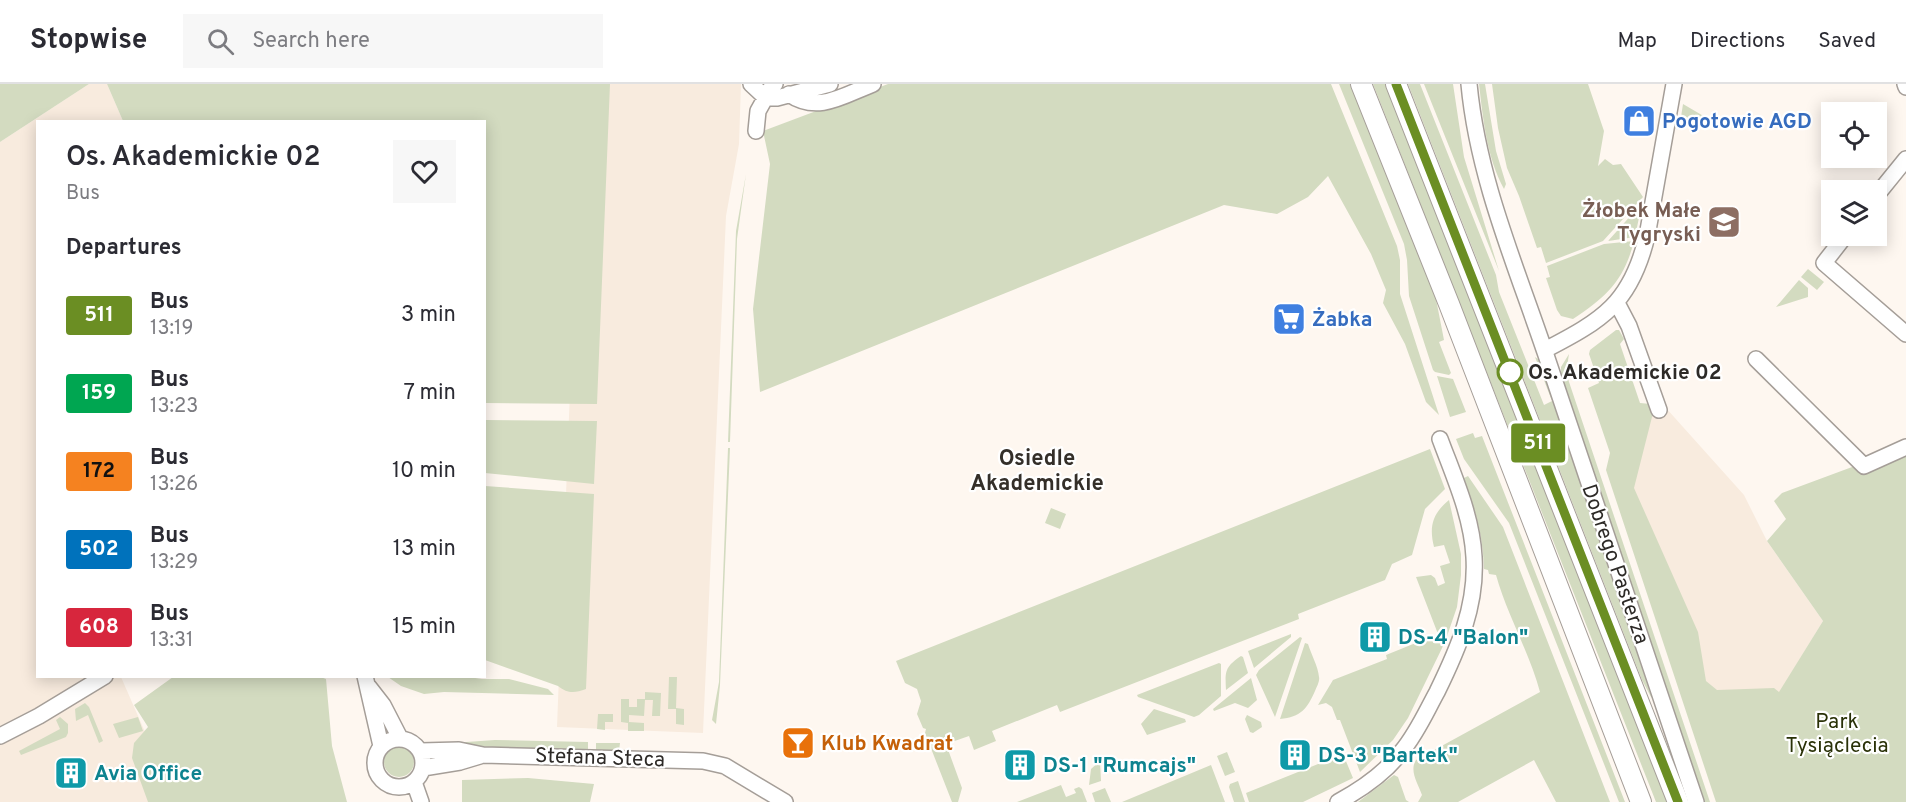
<!DOCTYPE html>
<meta charset="utf-8">
<style>
:root{--surface:#fff;--page:#f7f7f7;--text:#2b2b33;--muted:#7c7c81;--line:#e1e1e2}
body{margin:0;font-family:Overpass,sans-serif;background:var(--page);color:var(--text);height:100vh;display:flex;flex-direction:column;font-size:22px;white-space:nowrap}
*{box-sizing:border-box;margin:0}
p{font-size:20px;color:var(--muted)}
.icon{flex:none;width:33px;height:33px;fill:none;stroke:currentColor;stroke-width:2;stroke-linecap:round;stroke-linejoin:round}
.map{position:relative;flex:1;overflow:hidden}
.drawer{position:absolute;left:36px;top:36px;width:450px;height:558px;display:flex;flex-direction:column;background:var(--surface);border-radius:0px;box-shadow:0 3px 15px #0003}
.drawer>*{flex:none}
.badge{padding:0 12px;border-radius:4px;font-size:21px;line-height:39px}
.buttons{position:absolute;left:1821px;top:18px;display:grid;gap:12px}
.buttons a{display:grid;place-items:center;width:66px;height:66px;border-radius:0px;background:var(--surface);box-shadow:0 3px 15px #0003;font-size:30px}
.map>.badge{position:absolute;translate:-50% -50%;box-shadow:0 0 0 3px #fff}
h2{padding:0 30px;font-size:22px;line-height:54px}
.round{display:grid;place-items:center;flex:none;width:63px;height:63px;border-radius:0px;background:var(--page)}
.head{display:flex;align-items:center;justify-content:space-between;height:102px;padding:0 30px}
h1{font-size:28px;font-weight:600;line-height:45px}
ul{padding:0;list-style:none}
li{display:flex;align-items:center;gap:18px;height:78px;padding:0 30px}
li div{flex:1}
li b{display:block;font-size:22px}
li em{font-style:normal}
li .badge{min-width:66px;font-weight:700;text-align:center}
header{display:flex;align-items:center;gap:36px;box-sizing:border-box;height:84px;padding:0 30px;background:var(--surface);border-bottom:2px solid var(--line)}
header strong{font-size:28px}
nav{display:flex;gap:33px;margin-inline-start:auto;font-size:21px}
.search{width:420px;height:54px;background:var(--page);display:flex;align-items:center;gap:15px;box-sizing:border-box;padding:0 21px;border-radius:0px;color:var(--muted);font-size:22px}
.map>svg:first-child{display:block}
.built{fill:#f8ebde}
.green{fill:#d3dbc0}
.lines{fill:none;stroke-linecap:round;stroke-linejoin:round}
.minor-casing{stroke:#a59e98;stroke-width:18}
.major-casing{stroke:#a59e98;stroke-width:22}
.minor{stroke:#fff;stroke-width:15}
.major{stroke:#fff;stroke-width:20}
.line-casing{stroke:#fff;stroke-width:14}
.line{stroke:#6b8e23;stroke-width:9}
.stop-dot{fill:#fff;stroke:#6b8e23;stroke-width:3}
.labels{text-anchor:middle;stroke-width:4.5;stroke-linejoin:round;paint-order:stroke}
.shop-label{font-size:21px;font-weight:bold;fill:#366cbe;stroke:#fff;text-anchor:start}
.education-label{font-size:21px;font-weight:bold;fill:#785e54;stroke:#fff;text-anchor:end}
.stop-label{font-size:21px;font-weight:bold;fill:#2d2a27;stroke:#fff;text-anchor:start}
.street-label{font-size:21px;fill:#2d2a27;stroke:#fff}
.culture-label{font-size:21px;font-weight:bold;fill:#0d838f;stroke:#fff;text-anchor:start}
.park-label{font-size:21px;fill:#293107;stroke:#fff}
.food-label{font-size:21px;font-weight:bold;fill:#c56008;stroke:#fff;text-anchor:start}
.neighbourhood-label{font-size:22px;font-weight:bold;fill:#342f29;stroke:#fff}
</style>
<header>
<strong>Stopwise</strong>
<div class="search"><svg class="icon" aria-label="search" viewBox="0 0 24 24"><circle cx="10" cy="10" r="6"/><path d="M15 15l6 6"/></svg>Search here</div>
<nav><a>Map</a><a>Directions</a><a>Saved</a></nav>
</header>
<div class="map">
<svg width="1906" height="718" viewBox="0 0 1906 718">
<rect width="100%" height="100%" fill="#fef7f0"/>
<path class="built" d="M89,0H107L123,37L38,38V592L121,593L145,648L148,718H0V58Z
M595,0H741L739,60L726,132L703,649L557,643L577,126Z
M1666,324L1744,411L1767,457L1823,537L1776,614L1700,613L1630,406L1650,329Z"/>
<path class="green" d="M0,0H89L0,58Z
M107,0H610L597,320L485,319L484,38L123,37Z
M888,0H1331L1397,162L1400,176V210L1439,331L1426,318L1405,260L1383,219L1386,206L1371,170L1328,92L1308,113L1277,130L1224,121L760,308L753,225L770,80L763,47Z
M1339,0H1350L1436,215L1444,256L1439,258L1451,289L1449,291L1435,288L1433,286L1409,212L1407,176L1404,160Z
M1373,0H1385L1667,718H1656Z
M1408,0H1420L1496,191L1499,208L1544,321L1552,317L1535,273L1541,277L1653,614L1651,613L1642,596Z
M1424,0H1453L1464,73L1499,187Z
M1479,0H1485L1496,67L1506,100L1504,105C1487,74 1483,35 1479,0Z
M1492,0H1588L1604,47L1598,82L1605,75L1613,81L1621,80L1643,113L1603,157L1546,179L1541,163L1537,164L1519,112L1507,84L1498,44Z
M1683,20L1712,37L1681,33Z
M746,90L737,155L730,358H728L736,147Z
M1642,119L1635,153L1608,157Z
M1634,157C1624,197 1606,213 1573,235L1561,232L1557,226L1546,194L1550,193L1547,182L1604,160Z
M1808,185L1824,198L1817,206L1801,193Z
M1799,196L1808,204V213L1776,223Z
M1616,246H1619L1624,255L1620,260L1640,319L1651,320L1653,329L1634,404L1698,548L1706,597L1717,606L1774,604L1779,608L1823,537L1767,457L1786,435L1774,417L1782,409L1906,363V718H1716L1606,386L1610,369L1588,304L1599,299L1589,270L1590,266Z
M1569,270L1566,289L1710,718H1703L1561,294V283Z
M1437,292L1453,295L1466,328L1450,333Z
M485,336L597,337L594,400L485,389Z
M1473,349L1475,354L1482,352L1625,718H1619L1509,439L1464,375L1456,355Z
M728,364H730L720,601L716,640L712,636L719,598Z
M1430,365L1445,405L1425,425L1412,471L1392,480L1385,496L1298,530L1299,535L1060,628L1057,621L992,647L996,657L974,666L969,652L946,660L962,704L958,718H952L925,649L926,645L923,644L917,630L921,617L917,605L905,599L896,577Z
M1468,392L1503,443L1610,718H1556L1534,676L1458,718H1418L1422,711C1418,699 1409,687 1416,676L1540,608C1529,567 1507,531 1496,491L1489,490L1488,486L1484,485C1483,449 1475,427 1464,394Z
M485,402L594,410L586,605C575,609 568,610 558,602L485,576Z
M1449,416L1461,470V491L1457,523L1445,558L1408,634L1393,656L1360,688L1340,636H1337L1332,623L1326,619L1318,621L1333,596L1387,575L1386,571L1438,550L1416,493L1431,491L1435,494L1438,502L1445,499L1440,482L1450,479L1444,461L1434,463C1429,443 1432,430 1449,416Z
M1051,424L1066,430L1060,445L1045,439Z
M1291,550V553L1254,584L1248,567Z
M1300,553L1302,554L1275,633L1256,591L1259,586Z
M1305,559L1308,560C1311,570 1318,582 1319,593C1320,597 1317,602 1315,607C1307,625 1301,633 1280,635Z
M1241,572L1243,573L1248,589L1226,606C1225,587 1225,583 1241,572Z
M1219,579L1221,580V612L1199,631L1194,633L1138,613L1137,611Z
M173,593L318,592L326,595L332,662L347,718H148L132,674L134,659L148,643L134,621Z
M468,593L482,595H509L548,605L554,611L444,608L424,610L401,602L388,593Z
M669,593H677L676,624L684,625V641L676,640V625H668Z
M1251,594L1257,616L1248,624L1235,619L1214,627L1213,625Z
M645,608L661,609L660,632H652L653,616H645L644,632L629,631V638L644,639V647H628V639L621,638V615H629V623H637V615H645Z
M85,619L89,623L103,657L99,659L88,631L76,637L75,625Z
M1154,625L1185,635L1186,638L1147,651L1141,640Z
M598,630H613V638H605V646L597,645Z
M1247,631L1261,638L1262,643L1253,649L1250,648L1245,635Z
M60,633L68,640V649L66,653L21,671L19,667L60,645L56,636Z
M138,633L143,647L119,654L113,640Z
M495,656L588,658V666L460,662L452,659Z
M596,659H620L619,667L596,666Z
M384 678a15 15 0 1 1 30 0a15 15 0 1 1-30 0Z
M1227,668L1235,688L1225,692L1217,672Z
M1343,670L1353,694L1351,695L1303,718H1249L1246,709Z
M1100,677L1101,697L1089,701L1091,685Z
M1211,681L1225,718H1122Z
M1394,691L1398,693L1406,716L1409,718H1358Z
M528,694L594,700L590,718H462V696Z
M1238,697L1245,718H1234L1229,703L1230,700Z
M1061,701L1066,713L1076,709L1074,705L1079,703L1082,705L1087,718H1017Z
M1105,704L1111,718H1095L1092,709Z"/>
<g class="lines">
<defs>
<path id="minor" d="M751,0L766,14H777L830,0
M1469,0C1478,96 1517,184 1547,274C1597,422 1646,570 1696,718
M1905,0L1906,3
M789,10C818,30 844,11 873,0
M756,47L758,27L772,2L775,0
M1876,112L1906,75
M1845,152L1824,179L1906,250
M1617,219L1629,242L1659,326
M1545,266C1603,236 1631,219 1647,152L1674,0
M1756,275L1864,382L1906,363
M365,592L381,662
M369,603L383,621L400,654
M0,652L39,632L105,592
M375 679a24 24 0 1 1 48 0a24 24 0 1 1-48 0Z
M421,667L459,666L483,671L703,677L725,682L785,718
M423,684L460,678L480,672
M414,698L421,718
M1338,718C1362,705 1386,688 1402,667C1417,649 1426,628 1437,608C1458,565 1477,522 1474,473C1472,432 1454,393 1440,355"/>
<path id="major" d="M1361,0L1449,220L1641,718
M1396,0L1678,718"/>
</defs>
<use href="#minor" class="minor-casing"/>
<use href="#major" class="major-casing"/>
<use href="#minor" class="minor"/>
<use href="#major" class="major"/>
</g>
<g class="lines">
<defs>
<path id="line" d="M1396,0L1678,718"/>
</defs>
<use href="#line" class="line-casing"/>
<use href="#line" class="line"/>
</g>
<defs>
<symbol id="shop-square" viewBox="-11 -11 22 22"><rect x="-9" y="-9" width="18" height="18" rx="4" fill="#3f7fe0" stroke="#fff"/><path d="M-5-2.5h2.3a2.7 3.5 0 0 1 5.4 0H5L5.5 6h-11ZM-1.5-2.5h3a1.5 2.3 0 0 0-3 0Z" fill="#fff"/></symbol>
<symbol id="school-square" viewBox="-11 -11 22 22"><rect x="-9" y="-9" width="18" height="18" rx="4" fill="#8d6e63" stroke="#fff"/><path d="M0-5L7-2L0 1L-7-2ZM-4 1L0 2.5L4 1V4Q0 6-4 4Z" fill="#fff"/></symbol>
<symbol id="supermarket-square" viewBox="-11 -11 22 22"><rect x="-9" y="-9" width="18" height="18" rx="4" fill="#3f7fe0" stroke="#fff"/><path d="M-6-5.5h2.5l.6 2H6L4.5 2H-2.5L-4.4-4H-6ZM-1.5 3.2a1.3 1.3 0 1 0 .1 0ZM3 3.2a1.3 1.3 0 1 0 .1 0Z" fill="#fff"/></symbol>
<symbol id="building-square" viewBox="-11 -11 22 22"><rect x="-9" y="-9" width="18" height="18" rx="4" fill="#0f9aa8" stroke="#fff"/><path d="M-4-6H4V6H1V3H-1V6H-4ZM-2.5-4.3h1.7v1.8h-1.7ZM.8-4.3h1.7v1.8H.8ZM-2.5-1h1.7V.8h-1.7ZM.8-1h1.7V.8H.8Z" fill="#fff"/></symbol>
<symbol id="bar-square" viewBox="-11 -11 22 22"><rect x="-9" y="-9" width="18" height="18" rx="4" fill="#e8710a" stroke="#fff"/><path d="M-6-5H6L.8 .8V4.5H3.5V6h-7V4.5H-.8V.8Z" fill="#fff"/></symbol>
</defs>
<g fill-rule="evenodd">
<use href="#shop-square" x="1620" y="18" width="38" height="38"/>
<use href="#school-square" x="1705" y="119" width="38" height="38"/>
<use href="#supermarket-square" x="1270" y="216" width="38" height="38"/>
<use href="#building-square" x="1356" y="534" width="38" height="38"/>
<use href="#bar-square" x="779" y="640" width="38" height="38"/>
<use href="#building-square" x="1276" y="652" width="38" height="38"/>
<use href="#building-square" x="1001" y="662" width="38" height="38"/>
<use href="#building-square" x="52" y="670" width="38" height="38"/>
</g>
<circle class="stop-dot" cx="1510" cy="288" r="12"/>
<g class="labels">
<g class="shop-label">
<text x="1662" y="44">Pogotowie AGD</text>
<text x="1312" y="242">Żabka</text>
</g>
<g class="education-label">
<text x="1701" y="133">Żłobek Małe<tspan x="1701" dy="24">Tygryski</tspan></text>
</g>
<g class="stop-label">
<text x="1528" y="295">Os. Akademickie 02</text>
</g>
<g class="street-label">
<text transform="translate(1616 480) rotate(71)" y="7">Dobrego Pasterza</text>
<text transform="translate(600 673) rotate(2)" y="7">Stefana Steca</text>
</g>
<g class="culture-label">
<text x="1398" y="560">DS-4 "Balon"</text>
<text x="1318" y="678">DS-3 "Bartek"</text>
<text x="1043" y="688">DS-1 "Rumcajs"</text>
<text x="94" y="696">Avia Office</text>
</g>
<g class="park-label">
<text x="1837" y="644">Park<tspan x="1837" dy="24">Tysiąclecia</tspan></text>
</g>
<g class="food-label">
<text x="821" y="666">Klub Kwadrat</text>
</g>
<g class="neighbourhood-label">
<text x="1037" y="381">Osiedle<tspan x="1037" dy="25">Akademickie</tspan></text>
</g>
</g>
</svg>
<div class="buttons">
<a><svg class="icon" aria-label="locate" viewBox="0 0 24 24"><circle cx="12" cy="12" r="6"/><path d="M12 2v4M12 18v4M2 12h4M18 12h4"/></svg></a>
<a><svg class="icon" aria-label="layers" viewBox="0 0 24 24"><path d="M12 4l9 5-9 5-9-5zM3 14l9 5 9-5"/></svg></a>
</div>
<b class="badge" style="left:1538px;top:359px;background:#6b8e23;color:#fff">511</b>
<section class="drawer">
<div class="head"><div><h1>Os. Akademickie 02</h1><p>Bus</p></div><a class="round"><svg class="icon" aria-label="heart" viewBox="0 0 24 24"><path d="M12 20l-8-8c-3-5 5-10 8-4 3-6 11-1 8 4z"/></svg></a></div>
<h2>Departures</h2>
<ul>
<li><span class="badge" style="background:#6b8e23;color:#fff">511</span><div><b>Bus</b><p>13:19</p></div><em>3 min</em></li>
<li><span class="badge" style="background:#00a651;color:#fff">159</span><div><b>Bus</b><p>13:23</p></div><em>7 min</em></li>
<li><span class="badge" style="background:#f58220;color:#111">172</span><div><b>Bus</b><p>13:26</p></div><em>10 min</em></li>
<li><span class="badge" style="background:#0072bc;color:#fff">502</span><div><b>Bus</b><p>13:29</p></div><em>13 min</em></li>
<li><span class="badge" style="background:#d7263d;color:#fff">608</span><div><b>Bus</b><p>13:31</p></div><em>15 min</em></li>
</ul>
</section>
</div>
